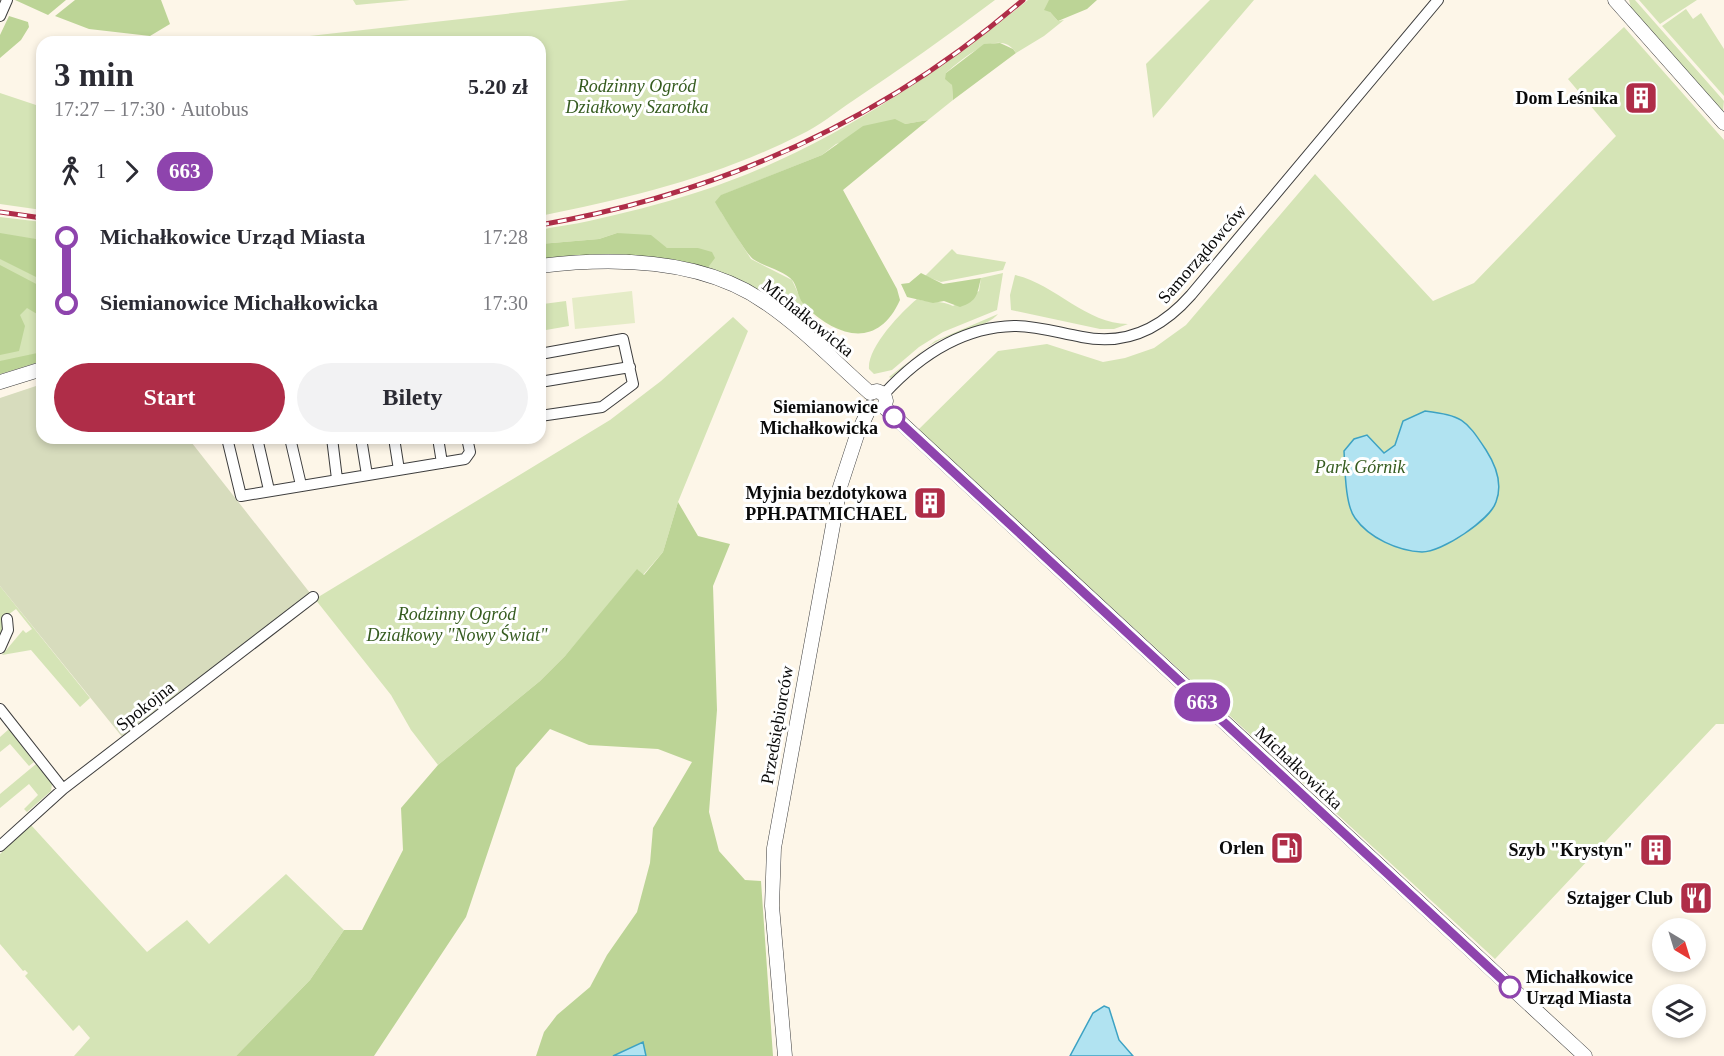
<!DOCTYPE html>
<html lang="pl">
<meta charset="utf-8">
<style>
:root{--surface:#fff;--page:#f2f2f3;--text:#2b2b33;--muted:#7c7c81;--accent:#af2d48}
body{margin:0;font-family:"Times New Roman",serif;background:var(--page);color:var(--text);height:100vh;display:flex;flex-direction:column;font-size:22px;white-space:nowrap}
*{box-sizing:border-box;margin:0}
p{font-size:20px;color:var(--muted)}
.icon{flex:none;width:33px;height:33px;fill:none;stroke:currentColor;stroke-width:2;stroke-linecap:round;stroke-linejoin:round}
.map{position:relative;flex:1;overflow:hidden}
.sheet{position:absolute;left:36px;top:36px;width:510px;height:408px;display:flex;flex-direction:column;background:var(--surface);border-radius:18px;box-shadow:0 3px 9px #0003}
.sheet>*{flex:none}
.badge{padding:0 12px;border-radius:20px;font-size:21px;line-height:39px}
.needle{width:39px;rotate:142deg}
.fabs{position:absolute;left:1652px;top:918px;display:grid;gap:12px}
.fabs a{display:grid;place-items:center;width:54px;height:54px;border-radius:50%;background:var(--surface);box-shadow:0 3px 9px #0003;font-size:30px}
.map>.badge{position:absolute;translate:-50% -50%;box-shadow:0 0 0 3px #fff}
.legs{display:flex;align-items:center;gap:9px;height:66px;padding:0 18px;font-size:20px}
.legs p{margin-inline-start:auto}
.overview{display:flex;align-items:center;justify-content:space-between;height:102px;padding:0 18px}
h1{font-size:33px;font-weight:600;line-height:45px}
.primary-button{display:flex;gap:12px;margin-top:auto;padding:12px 18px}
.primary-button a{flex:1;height:69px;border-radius:36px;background:var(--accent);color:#fff;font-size:24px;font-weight:600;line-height:69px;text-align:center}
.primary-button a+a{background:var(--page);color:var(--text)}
ul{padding:0 18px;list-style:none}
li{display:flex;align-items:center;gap:21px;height:66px;font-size:22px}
li i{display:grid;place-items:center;width:9px;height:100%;margin:0 8px;background:currentColor}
li i::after{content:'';width:15px;height:15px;margin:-8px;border:4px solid;border-radius:50%;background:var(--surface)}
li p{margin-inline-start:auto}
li:first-child i{background:linear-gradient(#0000 50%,currentColor 0)}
li:last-child i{background:linear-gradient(currentColor 50%,#0000 0)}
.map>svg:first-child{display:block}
.green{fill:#d5e4b6}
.forest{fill:#bcd496}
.cemetery{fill:#d7dcbd}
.pitch{fill:#e5ecc7}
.water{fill:#b1e3f1;stroke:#3da2c3;stroke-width:1.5}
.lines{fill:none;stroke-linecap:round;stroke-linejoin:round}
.minor-casing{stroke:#3d3d3d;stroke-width:12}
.tertiary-casing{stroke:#3d3d3d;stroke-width:15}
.minor{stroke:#fff;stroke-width:10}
.tertiary{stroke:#fff;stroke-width:14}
.rail-casing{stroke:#af2d48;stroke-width:5}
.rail{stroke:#fff;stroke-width:3;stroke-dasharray:9;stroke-linecap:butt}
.line-1-casing{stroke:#fff;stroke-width:14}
.line-1{stroke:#8e44ad;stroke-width:9}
.stop-1-dot{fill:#fff;stroke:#8e44ad;stroke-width:3}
.labels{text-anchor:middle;stroke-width:6;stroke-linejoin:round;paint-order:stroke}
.park-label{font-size:18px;font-style:italic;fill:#365c20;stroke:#fff}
.poi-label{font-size:18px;font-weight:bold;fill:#0a0a0a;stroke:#fff;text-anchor:end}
.street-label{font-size:18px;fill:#0a0a0a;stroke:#fff}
.stop-label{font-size:18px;font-weight:bold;fill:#0a0a0a;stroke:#fff;text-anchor:end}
</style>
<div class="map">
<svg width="1724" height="1056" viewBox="0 0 1724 1056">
<rect width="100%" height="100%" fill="#fdf6e8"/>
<path class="green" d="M353,0H410L356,5Z
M629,0H995C948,35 902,68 854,100C836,112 819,126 800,135C717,177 630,198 540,216V42H256Z
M1028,0H1049L1050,12L1058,21L1064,20L1044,36L1016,53C999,26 961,60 946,73L952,85L953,100L928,120L905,124L836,144L822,155L722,195L721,212L751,259L792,280L803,304L800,309L802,318L831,341L829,344L798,320L706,270L698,248H667L617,233L599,239L540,244V230C556,226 573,225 589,221C625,213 660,204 695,193C818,154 928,80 1028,0Z
M1210,0H1254L1153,118L1146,64Z
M1629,0H1635L1724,101L1723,112L1631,8Z
M1639,0H1697L1660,24Z
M1686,9L1693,19L1701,13L1724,49V96L1662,26Z
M1624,27L1724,140V724H1716L1495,959L918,430L998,351L1047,344L1103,362L1125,358L1154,348L1186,325L1315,174L1433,301L1474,283L1616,136L1568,79Z
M0,93L42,107V210L0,204Z
M0,217L42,222V361L0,374Z
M952,249L957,254L1006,262L1003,270L941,282L925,276Z
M1003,273L997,310L943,332L919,347L892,370L874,374L869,369C867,348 901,312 917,299C930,303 942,300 953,306L979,291L981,278Z
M1015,275C1055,284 1086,324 1128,324L1114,329H1100L1011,310L1010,295Z
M566,301L569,326L546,330L543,304Z
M998,314C988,327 954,332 938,341C920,350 906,364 891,378L889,377L935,341Z
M733,317L748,331L678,502L663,552L643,575L638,570L565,656L540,681L438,765L411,730L391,695L315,599L610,420L661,381Z
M0,586L90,698L80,707L31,650L2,655L23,630L26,633L32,629L16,609L1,620L5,627L0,642Z
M9,729L34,762L29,766L10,744L0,752V737Z
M36,764L52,784L51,791L27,812L24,809L38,795L29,784L0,808V794Z
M31,825L147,952L187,920L209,944L286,874L344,930L310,980L236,1056H74L90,1038L79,1025L73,1031L25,976L28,973L25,970L23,971L0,944V854Z"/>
<path class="forest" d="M15,0H66L48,15Z
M75,0H161L170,24L150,36L89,29L55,16Z
M1049,0H1097L1087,9L1058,21L1050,12L1044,10Z
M9,16L28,22L29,27L21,40L0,58V35Z
M1000,43L1013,49L1016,53L953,100L952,85L945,79L946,73L984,44Z
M895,119L905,124L928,120L843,190L897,289L900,300C878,349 838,338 805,306C798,299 798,289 793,281C784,270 764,267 753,259C748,256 720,211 715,202L721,195L822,155L863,126Z
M0,233L42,240V280L0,259Z
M617,233L651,235L667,248H698L712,252L715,258L706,270L540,260V244L599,239Z
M0,265L42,287V317L27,308L20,315L25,326L19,351L0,355Z
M921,273L943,284L981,278C977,294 978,301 960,307L944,301L933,303L907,297L901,284L909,283Z
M42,352V361L0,374V361Z
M678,502L698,536L730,544L713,586L717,710L709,812L719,851L745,880L761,881L773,1056H646L643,1042L613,1056H536L544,1032L557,1015L590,987L607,955L637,912L650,863L653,828L692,762L658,749L589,745L550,729L516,768L466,917L374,1056H236L310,980L344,930H362L403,850L401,808L438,765L540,681L565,656L637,569L644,575L663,552Z"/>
<path class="cemetery" d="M42,384V438H188L310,593L123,738L0,586V398Z"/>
<path class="pitch" d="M632,291L635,323L575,329L572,298Z"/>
<path class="water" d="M1425,411C1462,416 1465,418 1486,450C1495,464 1503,484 1496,502C1490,520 1442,552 1422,552C1398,551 1369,538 1355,518C1345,505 1345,468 1344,451L1354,439L1367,435L1384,453L1395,445L1403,421Z
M1104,1006L1109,1008L1119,1040L1133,1056H1070L1093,1013Z
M643,1042L646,1056H613Z"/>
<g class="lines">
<defs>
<path id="minor" d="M0,16L7,0
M540,354L623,339L633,384L602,407L540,416
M540,382L630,367
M884,394C919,356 961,327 1014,326C1038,326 1059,333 1082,337C1126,346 1162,328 1191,295L1438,0
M227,438L241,496L465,459L470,452L467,438
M257,438L269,490
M290,438L301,485
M332,438L337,479
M361,438L367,475
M394,438L399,470
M438,438L442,463
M0,648L8,630L7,619
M0,709L63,789
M0,846L63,789L313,597"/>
<path id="tertiary" d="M1615,0L1724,123
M540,266C614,257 703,259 766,303C804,329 836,363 870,393
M0,382L42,369
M870,393L877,391L884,394L886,401L884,407
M884,407L1585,1056
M785,1056L772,906L774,848L840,487L857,435L870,407"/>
</defs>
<use href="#minor" class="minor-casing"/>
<use href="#tertiary" class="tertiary-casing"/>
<use href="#minor" class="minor"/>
<use href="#tertiary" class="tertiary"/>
<defs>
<path id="rail" d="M0,212L42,218
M540,225C722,193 883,121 1023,0"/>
</defs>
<use href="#rail" class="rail-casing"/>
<use href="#rail" class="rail"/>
</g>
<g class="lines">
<defs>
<path id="line-1" d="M894,417L1510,987"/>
</defs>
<use href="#line-1" class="line-1-casing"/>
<use href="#line-1" class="line-1"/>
</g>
<defs>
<symbol id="building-square" viewBox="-11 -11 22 22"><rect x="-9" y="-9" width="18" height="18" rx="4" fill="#af2d48" stroke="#fff"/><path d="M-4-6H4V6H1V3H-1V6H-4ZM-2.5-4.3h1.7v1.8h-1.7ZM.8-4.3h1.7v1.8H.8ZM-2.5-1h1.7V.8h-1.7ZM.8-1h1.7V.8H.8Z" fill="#fff"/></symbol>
<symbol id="fuel-square" viewBox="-11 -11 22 22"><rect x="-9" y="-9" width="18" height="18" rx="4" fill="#af2d48" stroke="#fff"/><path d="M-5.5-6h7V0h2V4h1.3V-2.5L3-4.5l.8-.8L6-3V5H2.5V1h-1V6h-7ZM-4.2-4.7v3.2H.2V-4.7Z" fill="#fff"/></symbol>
<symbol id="restaurant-square" viewBox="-11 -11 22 22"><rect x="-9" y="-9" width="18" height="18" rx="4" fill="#af2d48" stroke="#fff"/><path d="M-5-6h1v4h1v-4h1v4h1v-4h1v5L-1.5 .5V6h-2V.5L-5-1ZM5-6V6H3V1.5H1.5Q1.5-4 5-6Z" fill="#fff"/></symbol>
</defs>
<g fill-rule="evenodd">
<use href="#building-square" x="1622" y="79" width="38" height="38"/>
<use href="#building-square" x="911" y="484" width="38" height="38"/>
<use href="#fuel-square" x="1268" y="829" width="38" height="38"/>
<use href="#building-square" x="1637" y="831" width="38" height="38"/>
<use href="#restaurant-square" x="1677" y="879" width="38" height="38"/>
</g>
<g class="stop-1-dot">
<circle cx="894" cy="417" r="10"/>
<circle cx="1510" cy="987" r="10"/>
</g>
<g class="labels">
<g class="park-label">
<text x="637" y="92">Rodzinny Ogród<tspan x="637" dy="21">Działkowy Szarotka</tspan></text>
<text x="1360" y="473">Park Górnik</text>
<text x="457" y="620">Rodzinny Ogród<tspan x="457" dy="21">Działkowy "Nowy Świat"</tspan></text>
</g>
<g class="poi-label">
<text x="1618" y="104">Dom Leśnika</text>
<text x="907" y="499">Myjnia bezdotykowa<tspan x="907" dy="21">PPH.PATMICHAEL</tspan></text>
<text x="1264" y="854">Orlen</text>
<text x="1633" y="856">Szyb "Krystyn"</text>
<text x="1673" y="904">Sztajger Club</text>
</g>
<g class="street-label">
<text transform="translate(1202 254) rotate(-49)" y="6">Samorządowców</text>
<text transform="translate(808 318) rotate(39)" y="6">Michałkowicka</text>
<text transform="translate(145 706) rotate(-38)" y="6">Spokojna</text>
<text transform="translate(777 725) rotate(-80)" y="6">Przedsiębiorców</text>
<text transform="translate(1299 768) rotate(43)" y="6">Michałkowicka</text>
</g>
<g class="stop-label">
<text x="878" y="413">Siemianowice<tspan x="878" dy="21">Michałkowicka</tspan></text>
<text x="1526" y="983" text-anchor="start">Michałkowice<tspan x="1526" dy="21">Urząd Miasta</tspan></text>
</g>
</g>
</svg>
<div class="fabs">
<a><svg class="needle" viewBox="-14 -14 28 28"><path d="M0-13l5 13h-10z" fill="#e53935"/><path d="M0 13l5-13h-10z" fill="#7c7c81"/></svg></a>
<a><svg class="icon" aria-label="layers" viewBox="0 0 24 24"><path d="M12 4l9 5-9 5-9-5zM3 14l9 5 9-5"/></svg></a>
</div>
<b class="badge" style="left:1202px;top:702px;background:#8e44ad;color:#fff">663</b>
<section class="sheet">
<div class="overview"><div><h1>3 min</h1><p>17:27 – 17:30 · Autobus</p></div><b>5.20 zł</b></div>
<div class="legs"><svg class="icon" aria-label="walk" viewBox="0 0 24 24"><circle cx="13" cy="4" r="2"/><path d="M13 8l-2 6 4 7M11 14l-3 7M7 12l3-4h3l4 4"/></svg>1<svg class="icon" aria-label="forward" viewBox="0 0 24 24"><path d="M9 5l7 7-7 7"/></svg><b class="badge" style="background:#8e44ad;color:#fff">663</b></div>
<ul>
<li><i style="color:#8e44ad"></i><b>Michałkowice Urząd Miasta</b><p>17:28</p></li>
<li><i style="color:#8e44ad"></i><b>Siemianowice Michałkowicka</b><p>17:30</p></li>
</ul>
<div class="primary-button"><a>Start</a><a>Bilety</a></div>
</section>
</div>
